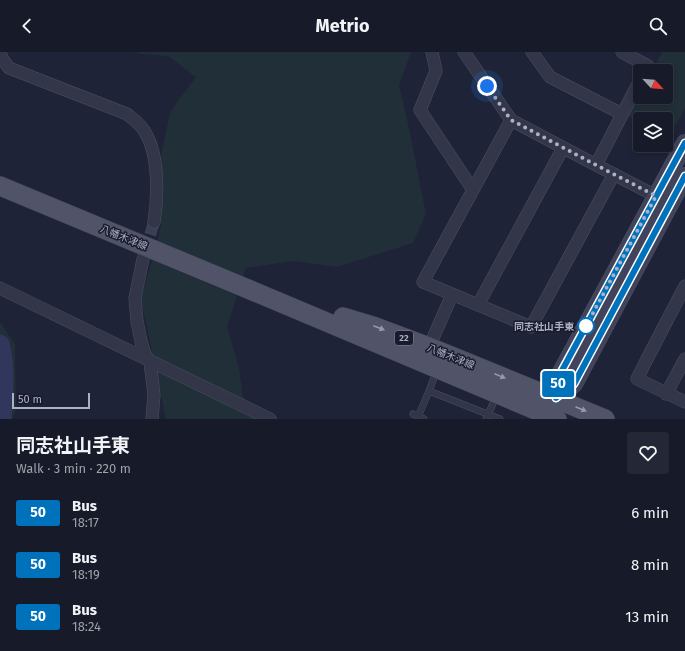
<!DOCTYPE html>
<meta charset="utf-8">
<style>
:root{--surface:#171a29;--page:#242735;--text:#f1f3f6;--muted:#9ea1a8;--line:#363846}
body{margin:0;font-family:"Fira Sans","Noto Sans JP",sans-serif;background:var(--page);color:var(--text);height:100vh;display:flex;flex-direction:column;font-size:15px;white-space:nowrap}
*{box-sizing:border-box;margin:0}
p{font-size:13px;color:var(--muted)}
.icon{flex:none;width:22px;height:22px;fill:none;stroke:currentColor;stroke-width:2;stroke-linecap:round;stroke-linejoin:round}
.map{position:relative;height:367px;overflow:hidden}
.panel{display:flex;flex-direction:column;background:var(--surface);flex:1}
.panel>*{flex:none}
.badge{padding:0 8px;border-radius:3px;font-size:14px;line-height:26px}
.needle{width:26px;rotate:116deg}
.fabs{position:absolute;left:633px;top:12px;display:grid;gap:8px}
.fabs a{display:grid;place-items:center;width:40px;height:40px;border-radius:4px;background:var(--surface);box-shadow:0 2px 6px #0003,0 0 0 1px var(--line);font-size:20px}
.scale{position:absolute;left:12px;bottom:10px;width:78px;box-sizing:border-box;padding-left:4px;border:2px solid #adafc5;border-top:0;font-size:11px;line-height:14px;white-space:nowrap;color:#adafc5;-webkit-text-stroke:3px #191b2c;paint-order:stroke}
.you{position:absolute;width:20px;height:20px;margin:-10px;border:3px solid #fff;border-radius:50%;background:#1a73e8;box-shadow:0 0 0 6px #1a73e833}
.map>.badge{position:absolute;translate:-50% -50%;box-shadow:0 0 0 2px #fff}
.round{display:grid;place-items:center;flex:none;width:42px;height:42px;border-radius:4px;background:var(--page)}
.head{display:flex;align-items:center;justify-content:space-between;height:68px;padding:0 16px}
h1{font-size:19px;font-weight:700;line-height:30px}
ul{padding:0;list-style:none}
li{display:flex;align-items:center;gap:12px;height:52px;padding:0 16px}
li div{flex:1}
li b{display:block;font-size:15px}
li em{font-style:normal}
li .badge{min-width:44px;font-weight:700;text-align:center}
header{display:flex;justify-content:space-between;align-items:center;height:52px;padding:0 16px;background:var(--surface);font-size:18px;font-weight:700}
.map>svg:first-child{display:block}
.green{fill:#212f38}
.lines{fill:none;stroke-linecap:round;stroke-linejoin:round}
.river{stroke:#31365d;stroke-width:19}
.street-tunnel{stroke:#3b3f53;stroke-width:12;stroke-dasharray:12 6;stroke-linecap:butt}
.lane-casing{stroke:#4d5063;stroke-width:7}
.street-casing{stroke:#4d5063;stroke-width:13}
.secondary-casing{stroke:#4d5063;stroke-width:18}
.primary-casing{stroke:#3c3f51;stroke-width:20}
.lane{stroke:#333648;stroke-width:6}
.street{stroke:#333648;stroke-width:12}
.secondary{stroke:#41435b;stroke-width:17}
.primary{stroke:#515468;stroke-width:19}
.oneway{fill:#9698ae}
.line-casing{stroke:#fff;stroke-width:9}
.line{stroke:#0072bc;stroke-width:6}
.walk{stroke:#adafc5;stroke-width:4;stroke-dasharray:0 7.2}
.stop-dot{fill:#fff;stroke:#0072bc;stroke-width:2}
.labels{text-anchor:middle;stroke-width:3;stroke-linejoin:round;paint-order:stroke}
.shield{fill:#191b2c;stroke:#818397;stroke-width:1}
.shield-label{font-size:9px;font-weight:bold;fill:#adafc5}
.street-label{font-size:10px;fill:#adafc5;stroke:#191b2c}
.stop-label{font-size:10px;font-weight:bold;fill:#adafc5;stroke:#191b2c;text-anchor:end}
</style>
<header><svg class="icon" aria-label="back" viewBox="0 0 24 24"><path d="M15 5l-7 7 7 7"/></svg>Metrio<svg class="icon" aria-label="search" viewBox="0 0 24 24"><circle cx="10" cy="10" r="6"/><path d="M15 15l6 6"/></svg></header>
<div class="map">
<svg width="685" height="367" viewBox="0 0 685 367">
<rect width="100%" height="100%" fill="#1f2337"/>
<path class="green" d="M135,0H411L399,33L409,76L426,162L413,191L337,215L294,209L246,216L243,225L157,190L161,173V105L170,60L196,25L168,4L142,2Z
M662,0H685V56L668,87L666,86V67H640V71L628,64L640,42V45H666V19H652Z
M152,208L237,244L227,275L239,316L243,345L263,367H166L141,247Z
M0,270L15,292L16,357L12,367H0Z"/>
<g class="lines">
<path class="river" d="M0,292C7,317 3,342 2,367"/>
<path class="street-tunnel" d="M145,200L154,170"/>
<defs>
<path id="lane" d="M429,339L437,318
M413,362L424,367
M418,365L429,339L500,367
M486,367L496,345"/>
<path id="street" d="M432,0L436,19L420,58L473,138
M464,0L511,68L596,113L656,144
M532,0L550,25L622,62
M622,0L648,14L645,19
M0,1L3,8L9,16L127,62C134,68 142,73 146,82C159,104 158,145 154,170
M511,68L423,230L531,275L614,122
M596,113L640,28
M143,207L135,246L137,269L141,289L144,300L150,310L154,343L152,367
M685,234L646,309L637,327L685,350
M0,236L270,367
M478,253L563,96
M429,295L452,243
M666,342L685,307"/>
<path id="secondary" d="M556,346L574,332L685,124
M550,358L556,346L559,324L685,91"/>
<path id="primary" d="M0,134L248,237L557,367
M343,265L373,274L429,295L605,367"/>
</defs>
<use href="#lane" class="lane-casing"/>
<use href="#street" class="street-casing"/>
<use href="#secondary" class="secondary-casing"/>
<use href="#primary" class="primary-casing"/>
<use href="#lane" class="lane"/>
<use href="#street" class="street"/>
<use href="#secondary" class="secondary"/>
<use href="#primary" class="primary"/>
</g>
<defs><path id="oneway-solid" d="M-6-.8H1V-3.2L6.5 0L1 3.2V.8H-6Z"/></defs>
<g class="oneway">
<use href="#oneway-solid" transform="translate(379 276) rotate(21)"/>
<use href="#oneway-solid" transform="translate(500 324) rotate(22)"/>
<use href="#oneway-solid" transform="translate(581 357) rotate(23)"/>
</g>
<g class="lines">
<defs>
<path id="line" d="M685,91L559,324L556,346L574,332L685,124"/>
</defs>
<use href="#line" class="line-casing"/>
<use href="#line" class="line"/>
<path class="walk" d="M487,34L511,68L596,113L656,144L586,274"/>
</g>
<circle class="stop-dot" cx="586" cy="274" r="8"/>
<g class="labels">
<rect class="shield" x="395" y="279" width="18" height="14" rx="3"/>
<g class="shield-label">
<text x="404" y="289">22</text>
</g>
<g class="street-label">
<text transform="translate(124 185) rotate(22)" y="4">八幡木津線</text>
<text transform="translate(451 304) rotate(22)" y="4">八幡木津線</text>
</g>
<g class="stop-label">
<text x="574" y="278">同志社山手東</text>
</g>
</g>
</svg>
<div class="fabs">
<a><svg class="needle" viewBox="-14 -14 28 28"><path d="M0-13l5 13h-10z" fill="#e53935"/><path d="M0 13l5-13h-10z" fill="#9ea1a8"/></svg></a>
<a><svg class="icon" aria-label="layers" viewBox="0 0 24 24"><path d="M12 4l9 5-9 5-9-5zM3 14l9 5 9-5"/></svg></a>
</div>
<div class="scale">50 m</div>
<div class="you" style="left:487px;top:34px"></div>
<b class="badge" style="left:558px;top:332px;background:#0072bc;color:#fff">50</b>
</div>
<section class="panel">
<div class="head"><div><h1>同志社山手東</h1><p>Walk · 3 min · 220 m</p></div><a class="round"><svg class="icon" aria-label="heart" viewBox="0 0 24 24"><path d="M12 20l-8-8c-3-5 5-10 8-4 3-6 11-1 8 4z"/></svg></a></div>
<ul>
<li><span class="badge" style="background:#0072bc;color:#fff">50</span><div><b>Bus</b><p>18:17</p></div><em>6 min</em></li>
<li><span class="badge" style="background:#0072bc;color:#fff">50</span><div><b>Bus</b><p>18:19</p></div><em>8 min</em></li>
<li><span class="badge" style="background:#0072bc;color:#fff">50</span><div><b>Bus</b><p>18:24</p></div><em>13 min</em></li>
</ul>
</section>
